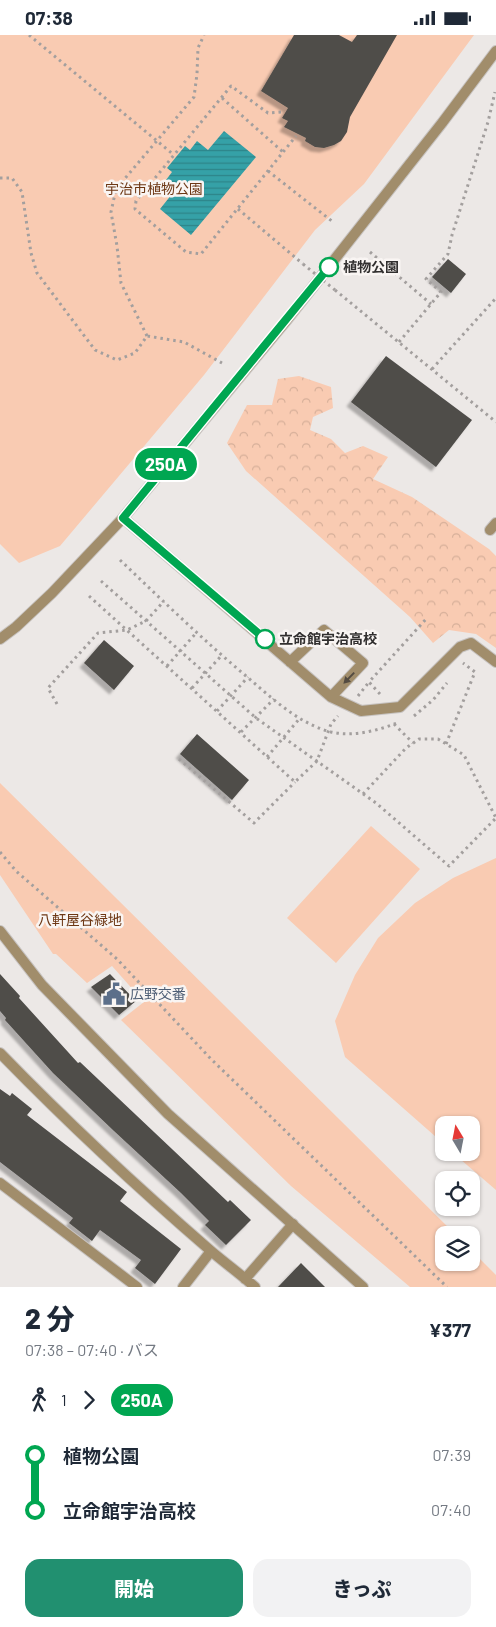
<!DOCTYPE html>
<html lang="ja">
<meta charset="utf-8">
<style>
:root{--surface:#fff;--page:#f2f2f3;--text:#1f2937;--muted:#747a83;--accent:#219070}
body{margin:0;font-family:Barlow,"Noto Sans JP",sans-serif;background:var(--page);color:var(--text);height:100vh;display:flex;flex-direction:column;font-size:19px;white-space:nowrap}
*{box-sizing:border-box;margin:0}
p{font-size:16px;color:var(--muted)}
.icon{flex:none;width:28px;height:28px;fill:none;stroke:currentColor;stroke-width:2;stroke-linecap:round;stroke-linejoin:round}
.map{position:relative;height:1252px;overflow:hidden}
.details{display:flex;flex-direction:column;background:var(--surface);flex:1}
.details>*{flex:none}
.badge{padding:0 10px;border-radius:16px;font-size:18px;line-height:32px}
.needle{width:32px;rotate:350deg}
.buttons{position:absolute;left:435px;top:1081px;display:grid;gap:10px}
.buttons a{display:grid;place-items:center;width:45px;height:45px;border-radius:10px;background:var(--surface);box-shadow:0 1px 4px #0004;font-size:25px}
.map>.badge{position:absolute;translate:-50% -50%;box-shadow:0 0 0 2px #fff}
.legs{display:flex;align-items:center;gap:8px;height:55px;padding:0 25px;font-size:16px}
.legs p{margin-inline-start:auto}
.headline{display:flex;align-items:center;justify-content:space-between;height:85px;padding:0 25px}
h1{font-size:28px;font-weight:800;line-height:38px}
.primary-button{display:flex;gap:10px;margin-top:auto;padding:10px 25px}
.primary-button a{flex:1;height:58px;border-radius:15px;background:var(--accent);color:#fff;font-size:20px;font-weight:800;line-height:58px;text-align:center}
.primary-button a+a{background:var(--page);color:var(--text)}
ul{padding:0 25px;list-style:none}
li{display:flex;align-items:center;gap:18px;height:55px;font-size:19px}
li i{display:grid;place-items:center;width:8px;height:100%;margin:0 6px;background:currentColor}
li i::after{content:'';width:12px;height:12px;margin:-6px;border:4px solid;border-radius:50%;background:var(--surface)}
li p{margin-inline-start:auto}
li:first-child i{background:linear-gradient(#0000 50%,currentColor 0)}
li:last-child i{background:linear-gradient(currentColor 50%,#0000 0)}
.status{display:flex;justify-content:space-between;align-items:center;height:35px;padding:0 25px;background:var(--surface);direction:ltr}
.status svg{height:14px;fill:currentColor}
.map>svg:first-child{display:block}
.forest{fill:url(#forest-crowns)}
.green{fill:#f9cbb2}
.water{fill:url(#water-rules)}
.building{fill:#4f4d4a;filter:url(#shadow)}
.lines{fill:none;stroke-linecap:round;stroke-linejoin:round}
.service-casing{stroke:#c7c3c1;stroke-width:12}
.minor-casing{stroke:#c7c3c1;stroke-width:12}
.tertiary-casing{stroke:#c7c3c1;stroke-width:12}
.path{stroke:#a39f9e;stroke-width:3;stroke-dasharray:2.5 4;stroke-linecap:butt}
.service{stroke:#a18d6b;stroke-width:10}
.minor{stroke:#a18d6b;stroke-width:10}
.tertiary{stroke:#a18d6b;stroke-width:10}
.path-bridge{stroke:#a39f9e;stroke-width:3;stroke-dasharray:2.5 4;stroke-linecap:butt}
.oneway{fill:#534b41}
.line-1-casing{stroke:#fff;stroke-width:11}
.line-1{stroke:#00a651;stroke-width:8}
.stop-1-dot{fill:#fff;stroke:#00a651;stroke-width:2.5}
.labels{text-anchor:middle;stroke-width:5;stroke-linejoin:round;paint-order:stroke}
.park-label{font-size:14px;fill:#6d3714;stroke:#f9f5f3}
.stop-label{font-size:14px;font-weight:bold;fill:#312f2f;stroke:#f9f5f3;text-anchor:start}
.service-label{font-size:14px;fill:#4e5e75;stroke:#f9f5f3;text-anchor:start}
</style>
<div class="status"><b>07:38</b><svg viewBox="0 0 49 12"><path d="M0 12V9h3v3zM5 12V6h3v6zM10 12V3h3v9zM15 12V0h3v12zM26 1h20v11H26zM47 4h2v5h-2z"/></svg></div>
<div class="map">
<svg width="496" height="1252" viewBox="0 0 496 1252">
<defs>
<pattern id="forest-crowns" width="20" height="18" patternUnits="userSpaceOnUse" patternTransform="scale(1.25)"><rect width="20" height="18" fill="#f9cbb2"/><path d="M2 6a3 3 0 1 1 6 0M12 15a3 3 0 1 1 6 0" fill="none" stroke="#d6af99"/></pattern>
<pattern id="water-rules" width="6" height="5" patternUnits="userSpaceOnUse" patternTransform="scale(1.25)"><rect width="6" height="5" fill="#35a1a7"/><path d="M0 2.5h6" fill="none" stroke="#2d8488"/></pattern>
<filter id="shadow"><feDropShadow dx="-4.5" dy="4.5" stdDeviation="1" flood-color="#0004"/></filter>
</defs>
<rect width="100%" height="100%" fill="#ece8e6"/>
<path class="forest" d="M299,341L331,352L333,373L313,382L310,395L331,404L345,418L363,411L388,422L373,444L412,462L489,514L496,521V613L476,599L449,595L433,608L410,582L246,436L227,408L247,370H272L278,344Z"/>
<path class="green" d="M0,0H474L364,149L315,195L204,340L60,511L19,528L0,509Z
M0,748L456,1200H444V1228H471V1215L496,1240V1252H410L291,1151L121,985L144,967L112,931L87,948L56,919H53L0,840Z
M371,791L420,834L336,928L287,883Z
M496,823V1155L453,1118H471V1090H444V1109L345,1022L335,986L355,940L378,903L415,868L453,843Z"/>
<path class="water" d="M224,96L256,122L191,200L160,174L176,154L166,145L172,137L167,133L185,111L190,115L197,106L208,115Z"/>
<path class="building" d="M294,0H339L352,7L357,0H397L350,82L347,97L341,106L334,110L324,113L315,112L305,106L306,103L284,92L288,86L282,83L288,73L261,56Z
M448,224L466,239L451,258L432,242Z
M386,321L472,385L436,432L351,367Z
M104,605L134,631L114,655L84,628Z
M197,699L249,745L232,765L180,719Z
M0,939L20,961L19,963L78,1028L80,1027L228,1167L230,1165L251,1185L226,1210L205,1190L209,1186L181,1158L114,1096L53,1038L5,985L6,983L0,976Z
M110,939L136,966L119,980L91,952Z
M0,1054L10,1061L12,1058L32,1074L27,1080L127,1157L120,1166L181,1214L155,1249L135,1233L141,1225L100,1195L92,1206L69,1188L73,1183L0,1127Z
M301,1228L325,1252H278Z"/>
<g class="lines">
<defs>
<path id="service" d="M123,483L331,662L361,676L400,672L460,612L471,608L496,627
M490,495L496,488
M290,627L324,595L363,628L331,662"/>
<path id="minor" d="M0,1018C67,1087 138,1153 211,1216C225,1228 240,1239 255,1252
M0,1148L137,1252
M245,1244L293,1189
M183,1252L211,1216"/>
<path id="tertiary" d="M0,604L16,592L52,558L123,483L286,286L442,88L496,16
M0,896L42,950L168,1079L363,1252"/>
</defs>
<use href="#service" class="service-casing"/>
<use href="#minor" class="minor-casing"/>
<use href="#tertiary" class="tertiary-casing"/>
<path class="path" d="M29,0L174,120
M222,63L283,117
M281,77L268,78L231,51L136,166L135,174L186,217L201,219L296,101
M268,136L333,187
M0,143H12L22,157L31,218L37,238L95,315L117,325L135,318L147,301L184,307L222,328
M238,174L303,229
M370,217L431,269
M335,255L496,387
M147,301L121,248L117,211L111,177L116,154L194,62L197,39L198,13L204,0
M399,307L441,257L426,244L448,219L452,200L488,87L495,57
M432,334L496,263
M120,525C161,564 202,604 246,641C271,662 297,688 331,697C352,702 377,696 397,688
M101,546L256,683L376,768L449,831L496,783
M89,561L295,747L317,726L331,689L338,681
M167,631L197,597
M192,653L222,620
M380,659L369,647L427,583
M358,661L369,647
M57,669L48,653L98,598L127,595L146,586L164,566
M217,676L248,642
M414,681L433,665L447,648
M394,689L413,708
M241,697L274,664
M446,709L475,637L463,628
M267,722L300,683
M179,724L254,788L295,747
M363,759L406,713L419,704H438L464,720L496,783
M0,817L16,836L117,924L211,1024L447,1252"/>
<use href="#service" class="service"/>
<use href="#minor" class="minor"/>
<use href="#tertiary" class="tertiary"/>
<path class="path-bridge" d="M303,229L335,255"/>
</g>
<defs><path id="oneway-solid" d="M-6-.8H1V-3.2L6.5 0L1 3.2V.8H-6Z" transform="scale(1.25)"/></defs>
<use class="oneway" href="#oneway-solid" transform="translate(349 643) rotate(134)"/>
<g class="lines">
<defs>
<path id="line-1" d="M265,604L123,483L329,232"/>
</defs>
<use href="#line-1" class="line-1-casing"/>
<use href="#line-1" class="line-1"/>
</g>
<defs>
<symbol id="civic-bare" viewBox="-9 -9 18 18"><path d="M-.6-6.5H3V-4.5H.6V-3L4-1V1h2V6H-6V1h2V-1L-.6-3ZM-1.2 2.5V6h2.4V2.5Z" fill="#5c6f8a" stroke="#f9f5f3" stroke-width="2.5" paint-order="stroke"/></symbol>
</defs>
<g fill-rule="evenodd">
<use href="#civic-bare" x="98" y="943" width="32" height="32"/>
</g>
<g class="stop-1-dot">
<circle cx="329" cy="232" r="9"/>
<circle cx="265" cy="604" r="9"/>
</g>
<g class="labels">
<g class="park-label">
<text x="154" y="159">宇治市植物公園</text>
<text x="80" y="890">八軒屋谷緑地</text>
</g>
<g class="stop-label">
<text x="343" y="237">植物公園</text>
<text x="279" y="609">立命館宇治高校</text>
</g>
<g class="service-label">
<text x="130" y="964">広野交番</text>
</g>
</g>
</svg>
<div class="buttons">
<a><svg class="needle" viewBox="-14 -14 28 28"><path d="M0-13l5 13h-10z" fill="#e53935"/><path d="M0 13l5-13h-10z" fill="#747a83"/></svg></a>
<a><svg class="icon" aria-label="locate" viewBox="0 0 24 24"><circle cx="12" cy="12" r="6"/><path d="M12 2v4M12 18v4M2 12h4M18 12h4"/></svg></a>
<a><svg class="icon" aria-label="layers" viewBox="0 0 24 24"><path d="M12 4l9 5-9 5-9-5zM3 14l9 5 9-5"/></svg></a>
</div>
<b class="badge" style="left:166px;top:429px;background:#00a651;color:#fff">250A</b>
</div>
<section class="details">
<div class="headline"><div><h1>2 分</h1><p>07:38 – 07:40 · バス</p></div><b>¥377</b></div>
<div class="legs"><svg class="icon" aria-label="walk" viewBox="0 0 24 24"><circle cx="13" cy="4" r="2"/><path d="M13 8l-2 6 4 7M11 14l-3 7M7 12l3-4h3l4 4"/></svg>1<svg class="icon" aria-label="forward" viewBox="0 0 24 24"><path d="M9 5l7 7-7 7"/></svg><b class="badge" style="background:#00a651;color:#fff">250A</b></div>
<ul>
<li><i style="color:#00a651"></i><b>植物公園</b><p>07:39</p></li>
<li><i style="color:#00a651"></i><b>立命館宇治高校</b><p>07:40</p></li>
</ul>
<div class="primary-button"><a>開始</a><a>きっぷ</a></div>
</section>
